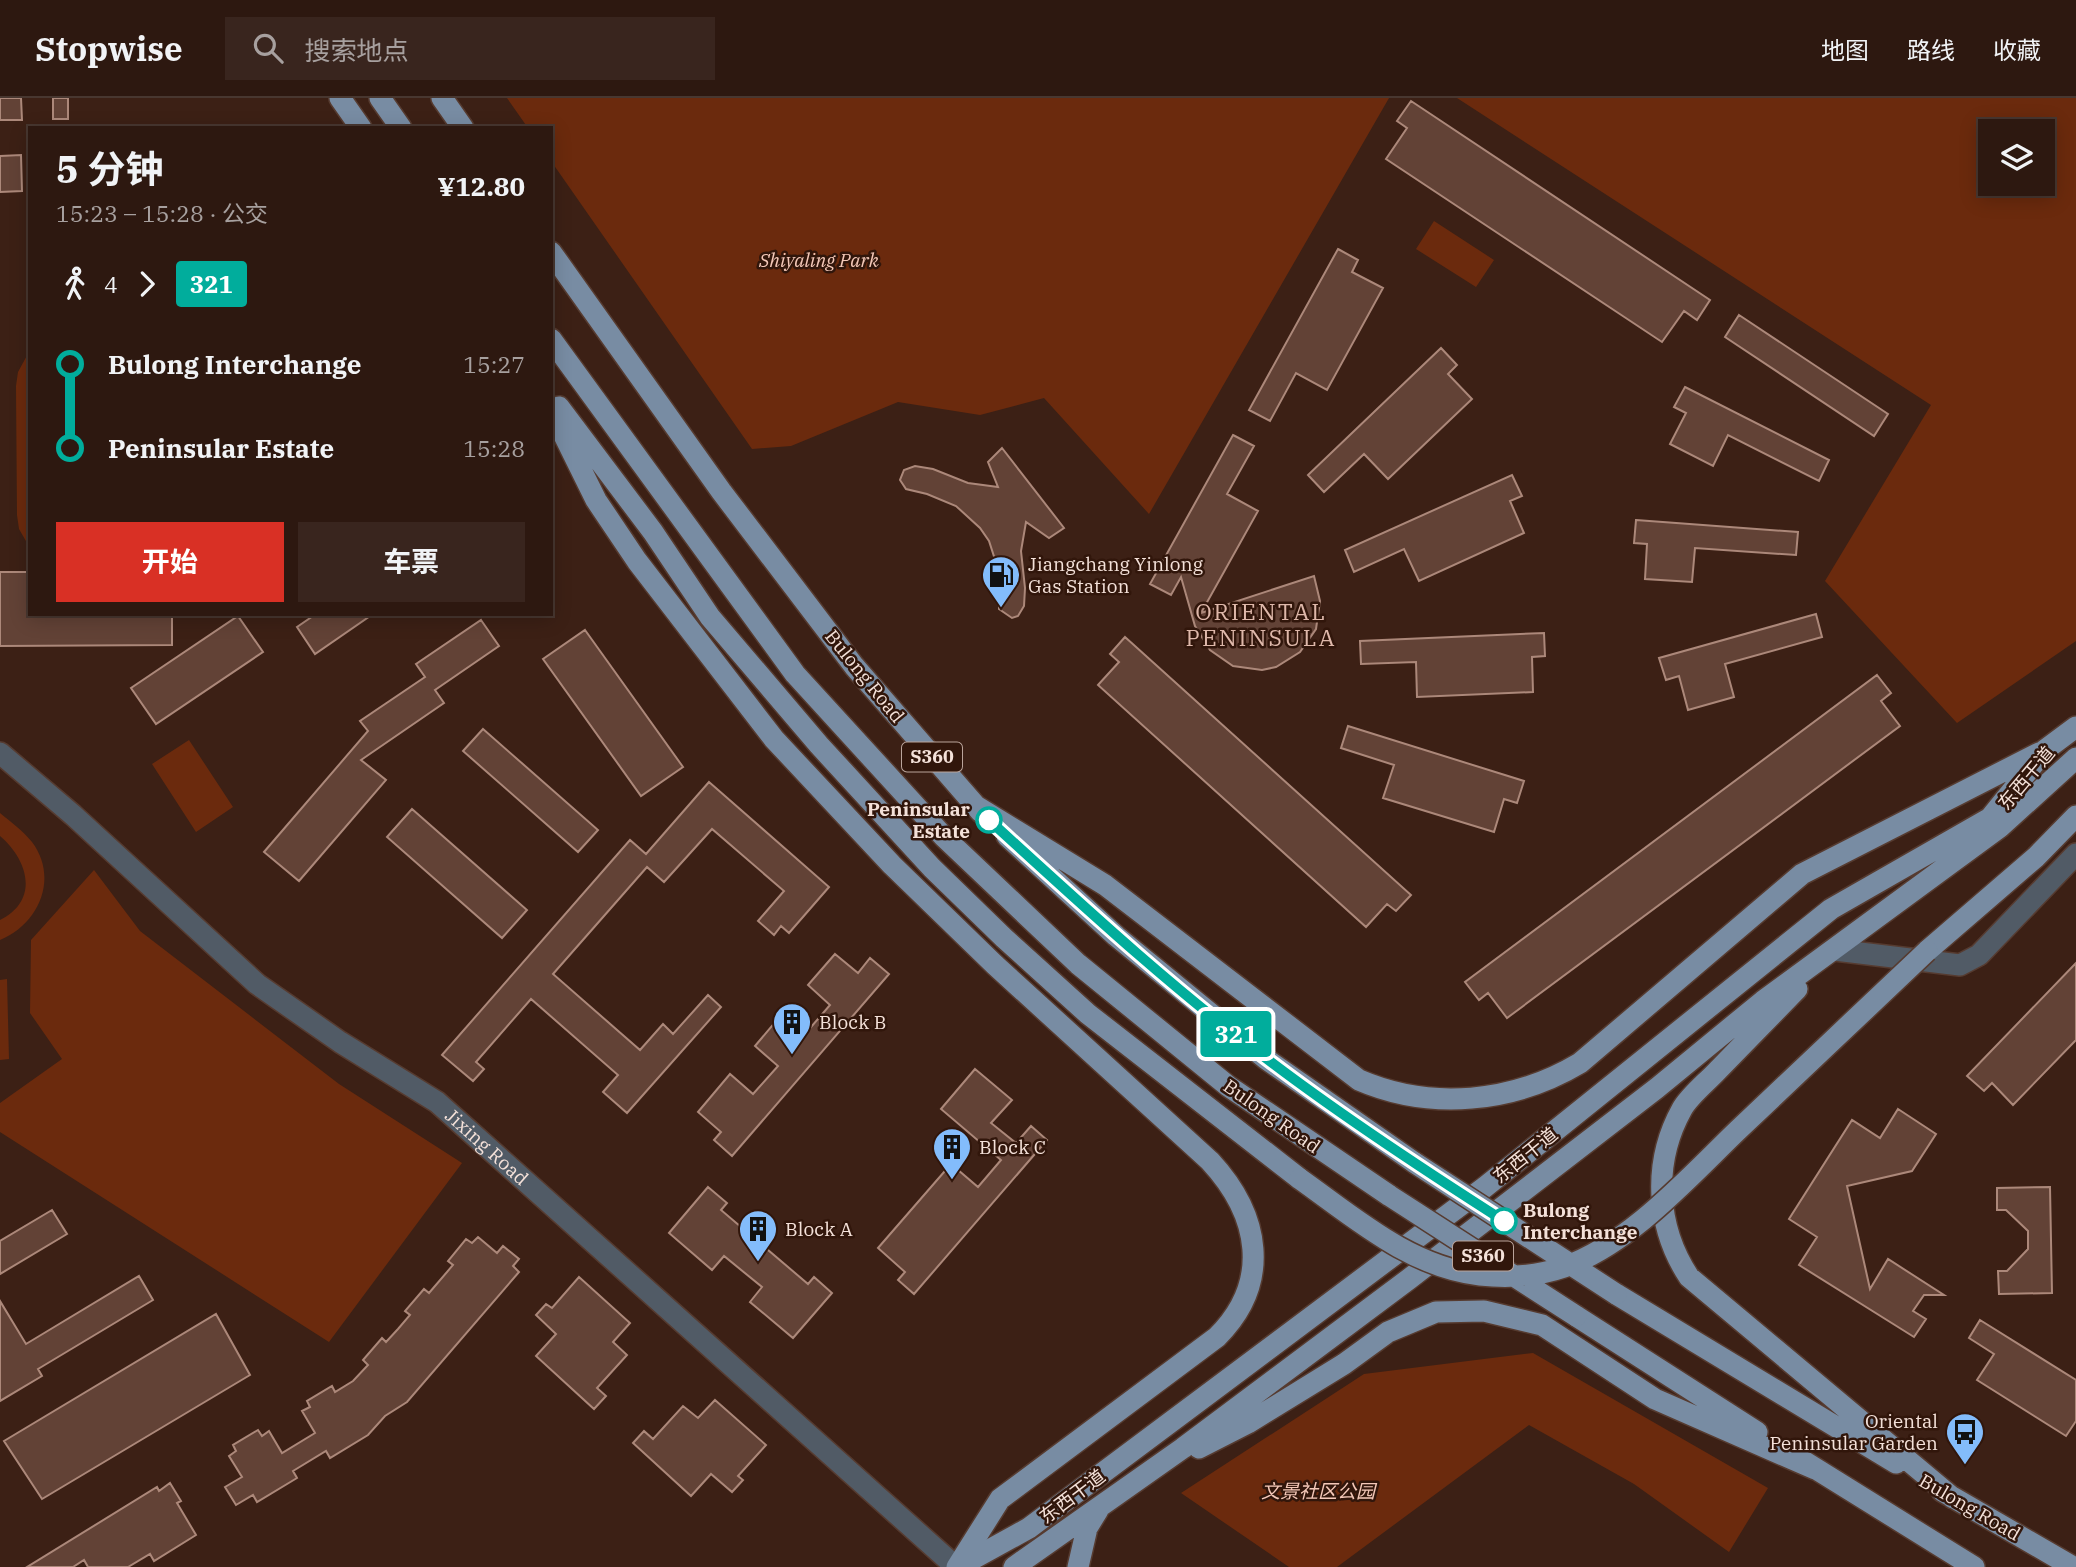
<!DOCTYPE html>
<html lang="zh">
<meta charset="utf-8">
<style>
:root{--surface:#2d1810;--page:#39251e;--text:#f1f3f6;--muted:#a7a09f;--line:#483730;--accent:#d93025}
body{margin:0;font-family:"IBM Plex Serif","Noto Sans SC",serif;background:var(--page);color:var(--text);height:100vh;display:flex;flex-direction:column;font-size:26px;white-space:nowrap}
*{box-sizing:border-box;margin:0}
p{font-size:23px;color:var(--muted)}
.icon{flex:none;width:38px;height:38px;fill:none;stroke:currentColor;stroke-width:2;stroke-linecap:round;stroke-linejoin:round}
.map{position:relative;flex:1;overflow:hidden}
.details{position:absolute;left:28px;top:28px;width:525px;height:490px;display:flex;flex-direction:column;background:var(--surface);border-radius:0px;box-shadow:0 4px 18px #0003,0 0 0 2px var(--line)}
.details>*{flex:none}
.badge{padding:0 14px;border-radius:5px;font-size:24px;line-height:46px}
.tools{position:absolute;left:1978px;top:21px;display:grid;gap:14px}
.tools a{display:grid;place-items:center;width:77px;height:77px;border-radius:0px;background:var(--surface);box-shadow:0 4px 18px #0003,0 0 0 2px var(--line);font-size:35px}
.map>.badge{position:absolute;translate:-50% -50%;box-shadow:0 0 0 4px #fff}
.legs{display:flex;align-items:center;gap:10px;height:77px;padding:0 28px;font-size:23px}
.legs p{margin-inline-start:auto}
.head{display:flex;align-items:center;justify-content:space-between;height:119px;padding:0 28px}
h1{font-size:38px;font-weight:700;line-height:52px}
.primary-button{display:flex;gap:14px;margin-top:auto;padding:14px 28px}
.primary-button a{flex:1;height:80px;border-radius:0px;background:var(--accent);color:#fff;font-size:28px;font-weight:700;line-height:80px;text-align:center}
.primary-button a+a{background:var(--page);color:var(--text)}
ul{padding:0 28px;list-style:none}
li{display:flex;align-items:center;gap:24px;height:84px;font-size:26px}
li i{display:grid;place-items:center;width:10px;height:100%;margin:0 9px;background:currentColor}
li i::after{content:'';width:18px;height:18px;margin:-9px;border:5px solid;border-radius:50%;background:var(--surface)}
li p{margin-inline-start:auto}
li:first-child i{background:linear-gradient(#0000 50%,currentColor 0)}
li:last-child i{background:linear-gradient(currentColor 50%,#0000 0)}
header{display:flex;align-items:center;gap:42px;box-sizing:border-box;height:98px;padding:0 35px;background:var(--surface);border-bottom:2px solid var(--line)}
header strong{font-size:33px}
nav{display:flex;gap:38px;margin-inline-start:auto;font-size:24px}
.search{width:490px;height:63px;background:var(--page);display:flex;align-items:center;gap:18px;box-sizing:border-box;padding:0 24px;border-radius:0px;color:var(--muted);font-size:26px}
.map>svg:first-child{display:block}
.green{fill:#6b2a0d;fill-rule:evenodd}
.building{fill:#624236;stroke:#ac887a;stroke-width:2}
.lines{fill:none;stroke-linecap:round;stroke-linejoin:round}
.minor-casing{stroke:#563b30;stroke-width:24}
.major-casing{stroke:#563b30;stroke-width:24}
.minor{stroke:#515b66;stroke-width:21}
.major{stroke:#788ca3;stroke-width:21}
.major-bridge-casing{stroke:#563b30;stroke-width:24;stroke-linecap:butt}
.major-bridge{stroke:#788ca3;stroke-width:21}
.line-1-casing{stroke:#fff;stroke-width:16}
.line-1{stroke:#01ad9c;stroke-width:10}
.stop-1-dot{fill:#fff;stroke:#01ad9c;stroke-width:3.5}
.labels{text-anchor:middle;stroke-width:5;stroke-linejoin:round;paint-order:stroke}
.shield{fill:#31160b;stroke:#baa49b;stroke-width:2}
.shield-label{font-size:18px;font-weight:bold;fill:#f4e1d9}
.park-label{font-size:19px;font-style:italic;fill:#f4c8b8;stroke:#31160b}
.poi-label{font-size:19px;fill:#f4e1d9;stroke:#31160b;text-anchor:start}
.street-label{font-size:19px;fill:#f4e1d9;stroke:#31160b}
.stop-label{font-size:19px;font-weight:bold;fill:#f4e1d9;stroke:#31160b;text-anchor:end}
.quarter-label{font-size:23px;letter-spacing:2px;fill:#deb8aa;stroke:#31160b}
</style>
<header>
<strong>Stopwise</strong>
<div class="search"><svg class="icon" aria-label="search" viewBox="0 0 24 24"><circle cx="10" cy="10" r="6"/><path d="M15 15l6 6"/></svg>搜索地点</div>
<nav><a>地图</a><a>路线</a><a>收藏</a></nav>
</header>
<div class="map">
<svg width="2076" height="1469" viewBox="0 0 2076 1469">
<rect width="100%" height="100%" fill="#3c2015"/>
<path class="green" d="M507,0H1389L1149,416L1044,300L980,317L898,304L791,348L752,351L551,63V30H528Z
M1457,0H2076V543L1957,625L1825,483L1931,307ZM1990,33H2042V86H1990Z
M1434,123L1494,162L1476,189L1416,151Z
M30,252V450L19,431L17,417L16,288L18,274Z
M189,642L233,709L196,734L152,666Z
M0,715C11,724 23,733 32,744C59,780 39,826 0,842V822C40,802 28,762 0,738Z
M94,772L140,833L339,986L462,1065L329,1244L0,1034V1005L62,961L30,915L31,842Z
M7,881L9,961L0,962V882Z
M1533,1255L1768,1390L1729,1454L1634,1386L1529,1327L1337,1469H1289L1181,1395L1364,1276Z"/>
<path class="building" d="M0,0H21L22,22H0Z
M53,0H68V21H53Z
M1411,3L1710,202L1697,222L1684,213L1662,244L1386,61L1407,30L1397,23Z
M21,57L22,93L0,94V58Z
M1338,151L1358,162L1352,174L1383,190L1327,292L1296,275L1270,323L1249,312Z
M1739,217L1888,316L1874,338L1725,239Z
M1441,250L1457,267L1448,276L1472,301L1388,381L1364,356L1324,394L1308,377Z
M1685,289L1829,362L1819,383L1728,337L1713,368L1670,346L1686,315L1674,309Z
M1233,337L1254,348L1227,396L1258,413L1201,515L1314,478L1320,503L1316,531L1300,554L1276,569L1262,572L1233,568L1210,552L1195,528L1181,479L1171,497L1150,486Z
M1002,350L1064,430L1049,440L1026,424L1021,453L1025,490L1024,508L1018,518L1012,520L999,511V474L989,443L980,430L956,408L927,396L906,391L900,382L904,372L915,368L933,371L968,385L998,389L988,364Z
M1512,377L1522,398L1510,403L1524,435L1419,483L1404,451L1354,474L1345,452Z
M1636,422L1798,434L1796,457L1695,450L1692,484L1645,481L1647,446L1634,445Z
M0,474H30V516H172V547L0,548Z
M316,516H373L315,556L297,529Z
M1816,516L1822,539L1725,566L1734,599L1688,612L1679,578L1666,582L1659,560Z
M238,518L263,554L156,626L131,590Z
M481,522L499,548L435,592L444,605L361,662L386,682L299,783L264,754L368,633L360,623L425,579L416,566Z
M585,532L683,669L641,698L543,561Z
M1544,535L1545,558L1532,559L1533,594L1417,599L1416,564L1361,566L1360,543Z
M1125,539L1411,797L1396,813L1387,806L1366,829L1098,587L1119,564L1110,556Z
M1877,577L1891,595L1881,603L1900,628L1507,920L1488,895L1479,902L1465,884Z
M1348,628L1524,683L1517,705L1504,701L1494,734L1383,700L1394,667L1341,650Z
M483,631L598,732L578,754L463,653Z
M709,684L829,789L789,835L781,828L774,837L758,823L784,793L712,731L664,784L647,769L553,876L640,952L663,926L673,936L708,897L721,909L627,1015L603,994L618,977L531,901L476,964L484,971L473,983L442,957L630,742L646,756Z
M412,711L527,812L502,840L387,739Z
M835,856L858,875L870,860L889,876L732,1058L714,1042L721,1034L698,1014L730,976L753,996L778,968L755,948L782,916L805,936L830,907L808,887Z
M2076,865V942L2013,1007L1992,985L1984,993L1967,978Z
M975,971L1012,1002L991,1025L1016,1045L1031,1028L1047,1042L914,1196L898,1182L905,1174L878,1150L951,1066L978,1089L1001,1062L941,1011Z
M1898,1011L1936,1036L1912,1073L1847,1088L1870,1191L1888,1161L1944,1197H1924L1913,1213L1926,1221L1914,1239L1799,1167L1817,1139L1789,1121L1852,1022L1880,1040Z
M708,1089L727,1105L721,1112L808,1186L814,1179L832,1195L793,1240L750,1204L762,1189L724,1158L712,1172L669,1135Z
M2050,1089L2052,1195L1999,1196L1998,1173H2007L2028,1151V1133L2006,1112H1997V1090Z
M52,1112L67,1136L0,1176V1143Z
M478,1139L497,1155L503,1148L519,1161L513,1168L519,1174L407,1304L385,1318L368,1337L330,1360L326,1353L293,1373L297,1380L257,1404L253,1397L236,1407L225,1389L242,1379L229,1358L236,1353L233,1347L258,1332L262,1338L269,1333L282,1355L315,1335L302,1313L310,1309L307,1303L332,1288L335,1294L353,1283L368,1267L363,1262L382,1240L386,1244L398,1231L410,1217L405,1213L424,1191L429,1195L453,1167L448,1163L466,1141L472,1145Z
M139,1178L153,1202L38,1271L42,1278L0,1303V1203L26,1246Z
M579,1179L630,1225L613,1244L627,1257L597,1290L606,1298L594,1311L536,1258L556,1236L536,1217L546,1206L552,1210Z
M216,1216L250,1277L42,1401L4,1343Z
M1980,1222L2076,1282V1323L2066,1338L1977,1282L1994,1256L1969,1240Z
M715,1302L766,1347L738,1378L743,1382L732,1394L711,1376L691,1398L633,1345L644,1333L653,1341L683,1308L698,1320Z
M170,1385L181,1403L177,1405L196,1437L154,1463L150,1456L128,1469H88L84,1462L73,1469H27L157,1389L159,1393Z"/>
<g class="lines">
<defs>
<g id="minor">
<path id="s1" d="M0,655L73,717L257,886L340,944L437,1004L956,1469"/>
<path d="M1835,852L1960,867L1979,857L2076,756"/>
</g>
<path id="major" d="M340,0L361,30
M380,0L401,30
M442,0L463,30
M551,154L721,393L854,568L981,714
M551,241L795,576L944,739L1078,866L1228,988L1390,1098
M559,309L653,434L710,519L819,647L932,770L1004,840L1088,916L1300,1081
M551,311L596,402L637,463L774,641L892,767L995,867L1210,1063C1260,1117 1272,1184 1217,1239L1000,1401L957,1469
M971,705L1105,787L1359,982C1431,1013 1513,1005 1580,965L1802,776L2039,655
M1007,738L1116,838L1266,961L1415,1065
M1927,853L2036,759L2076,718
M1797,891C1771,918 1744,945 1718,972C1707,984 1690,997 1682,1011C1652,1065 1656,1129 1689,1179L1953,1400
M1616,1196L1896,1365
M1576,1218L1757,1334
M1199,1350L1248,1325L1344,1266L1388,1234L1436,1214L1484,1213L1542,1227L1655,1301L1815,1371
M1805,1364L1974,1469
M1942,1393L2073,1469
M960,1468L1029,1430L1485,1089L1831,811L1990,720L2045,652L2076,629
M1014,1469L1183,1350L1409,1181L1657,990L1763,903L2000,729L2076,660
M1078,1469L1087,1430L1098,1412"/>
</defs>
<use href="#minor" class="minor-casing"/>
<use href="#major" class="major-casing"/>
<use href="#minor" class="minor"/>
<use href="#major" class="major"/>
<defs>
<path id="major-bridge" d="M1415,1065L1616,1196
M1300,1081C1355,1120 1410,1169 1480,1177C1508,1180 1538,1178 1564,1169C1630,1146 1689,1079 1738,1032C1801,972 1864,913 1927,853
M1390,1098L1576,1218"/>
</defs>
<use href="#major-bridge" class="major-bridge-casing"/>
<use href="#major-bridge" class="major-bridge"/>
</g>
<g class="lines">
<defs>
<path id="line-1" d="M989,722C1079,804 1169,888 1267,961C1343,1019 1424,1072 1504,1123"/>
</defs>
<use href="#line-1" class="line-1-casing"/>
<use href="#line-1" class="line-1"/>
</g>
<defs>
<symbol id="fuel-pin" viewBox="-11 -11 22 30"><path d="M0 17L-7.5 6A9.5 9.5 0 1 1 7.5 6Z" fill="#83bcfb" stroke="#31160b"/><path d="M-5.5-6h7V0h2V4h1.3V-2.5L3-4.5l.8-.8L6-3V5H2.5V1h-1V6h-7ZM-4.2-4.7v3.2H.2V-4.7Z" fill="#111"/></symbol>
<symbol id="building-pin" viewBox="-11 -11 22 30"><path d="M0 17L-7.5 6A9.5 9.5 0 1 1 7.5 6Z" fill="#83bcfb" stroke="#31160b"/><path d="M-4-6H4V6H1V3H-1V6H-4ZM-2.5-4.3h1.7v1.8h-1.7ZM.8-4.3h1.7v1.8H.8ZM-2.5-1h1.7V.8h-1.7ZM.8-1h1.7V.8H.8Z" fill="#111"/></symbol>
<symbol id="bus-pin" viewBox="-11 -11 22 30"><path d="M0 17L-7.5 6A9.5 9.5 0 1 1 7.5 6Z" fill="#83bcfb" stroke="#31160b"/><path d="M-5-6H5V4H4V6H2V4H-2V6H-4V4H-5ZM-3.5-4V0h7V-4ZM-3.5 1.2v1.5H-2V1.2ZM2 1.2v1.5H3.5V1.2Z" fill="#111"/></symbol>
</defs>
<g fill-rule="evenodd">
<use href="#fuel-pin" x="979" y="455" width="44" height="60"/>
<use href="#building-pin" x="770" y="902" width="44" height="60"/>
<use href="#building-pin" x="930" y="1027" width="44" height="60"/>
<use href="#building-pin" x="736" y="1109" width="44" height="60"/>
<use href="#bus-pin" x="1943" y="1312" width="44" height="60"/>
</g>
<g class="stop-1-dot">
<circle cx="989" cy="722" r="12"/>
<circle cx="1504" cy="1123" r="12"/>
</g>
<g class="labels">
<g class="shield">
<rect x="902" y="644.5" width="60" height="29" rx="5"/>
<rect x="1453" y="1143.5" width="60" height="29" rx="5"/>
</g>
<g class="shield-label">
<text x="932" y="665">S360</text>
<text x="1483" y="1164">S360</text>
</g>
<g class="park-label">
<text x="819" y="169">Shiyaling Park</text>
<text x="1318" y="1400">文景社区公园</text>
</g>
<g class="poi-label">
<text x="1028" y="473">Jiangchang Yinlong<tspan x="1028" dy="22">Gas Station</tspan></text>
<text x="819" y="931">Block B</text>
<text x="979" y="1056">Block C</text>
<text x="785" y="1138">Block A</text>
<text x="1938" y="1330" text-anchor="end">Oriental<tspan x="1938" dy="22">Peninsular Garden</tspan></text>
</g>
<g class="street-label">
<text transform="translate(865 578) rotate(51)" y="7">Bulong Road</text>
<text transform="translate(2026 680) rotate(-50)" y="7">东西干道</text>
<text transform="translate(1272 1018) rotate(35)" y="7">Bulong Road</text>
<text dy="7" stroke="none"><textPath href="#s1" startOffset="628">Jixing Road</textPath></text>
<text transform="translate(1525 1057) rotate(-39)" y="7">东西干道</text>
<text transform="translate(1072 1398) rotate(-37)" y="7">东西干道</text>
<text transform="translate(1970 1409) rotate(30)" y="7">Bulong Road</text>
</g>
<g class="stop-label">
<text x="970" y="718">Peninsular<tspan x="970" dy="22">Estate</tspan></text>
<text x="1523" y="1119" text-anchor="start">Bulong<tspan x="1523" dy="22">Interchange</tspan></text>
</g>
<g class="quarter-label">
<text x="1261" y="522">ORIENTAL<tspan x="1261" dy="26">PENINSULA</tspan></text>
</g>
</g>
</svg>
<div class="tools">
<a><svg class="icon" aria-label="layers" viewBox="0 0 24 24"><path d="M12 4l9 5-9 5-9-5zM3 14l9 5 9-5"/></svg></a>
</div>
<b class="badge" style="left:1236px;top:936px;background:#01ad9c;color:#fff">321</b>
<section class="details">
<div class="head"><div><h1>5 分钟</h1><p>15:23 – 15:28 · 公交</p></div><b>¥12.80</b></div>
<div class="legs"><svg class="icon" aria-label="walk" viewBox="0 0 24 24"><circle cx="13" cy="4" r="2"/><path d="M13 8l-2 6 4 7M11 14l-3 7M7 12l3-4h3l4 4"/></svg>4<svg class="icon" aria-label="forward" viewBox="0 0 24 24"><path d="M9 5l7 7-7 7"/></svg><b class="badge" style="background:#01ad9c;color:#fff">321</b></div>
<ul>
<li><i style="color:#01ad9c"></i><b>Bulong Interchange</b><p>15:27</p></li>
<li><i style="color:#01ad9c"></i><b>Peninsular Estate</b><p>15:28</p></li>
</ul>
<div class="primary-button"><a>开始</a><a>车票</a></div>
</section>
</div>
